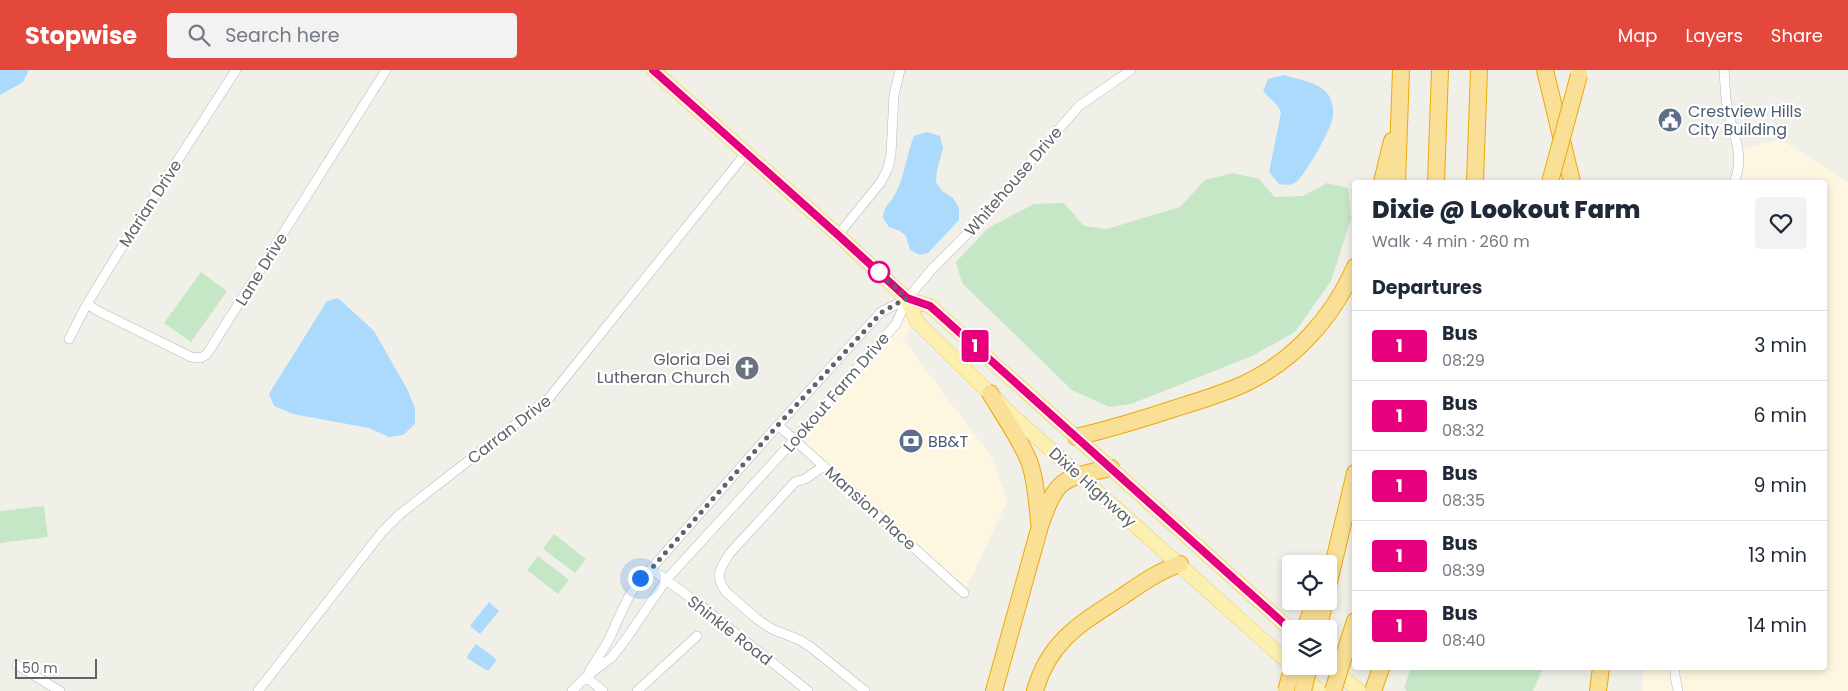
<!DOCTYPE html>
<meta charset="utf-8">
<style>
:root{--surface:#fff;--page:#f2f2f3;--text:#1f2937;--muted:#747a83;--line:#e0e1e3;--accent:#e4473b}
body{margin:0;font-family:Poppins,sans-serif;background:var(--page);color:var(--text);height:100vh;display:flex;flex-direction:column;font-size:19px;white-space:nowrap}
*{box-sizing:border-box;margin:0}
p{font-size:16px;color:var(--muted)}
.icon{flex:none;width:28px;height:28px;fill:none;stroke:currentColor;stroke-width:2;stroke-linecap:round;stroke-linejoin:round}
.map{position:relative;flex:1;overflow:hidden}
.drawer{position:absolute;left:1352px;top:110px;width:475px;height:490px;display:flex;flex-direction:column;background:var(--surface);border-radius:5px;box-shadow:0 2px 8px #0003}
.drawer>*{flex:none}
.badge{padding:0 10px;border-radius:4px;font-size:18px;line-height:32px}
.controls{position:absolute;left:1282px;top:485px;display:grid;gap:10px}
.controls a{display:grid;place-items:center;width:55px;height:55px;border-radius:5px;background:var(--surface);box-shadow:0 2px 8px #0003;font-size:25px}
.scale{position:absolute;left:15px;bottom:12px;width:82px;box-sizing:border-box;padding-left:5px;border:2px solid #5f6367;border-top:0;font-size:14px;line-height:18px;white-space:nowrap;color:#5f6367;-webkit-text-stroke:4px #fff;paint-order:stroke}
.you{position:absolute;width:25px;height:25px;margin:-12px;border:4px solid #fff;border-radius:50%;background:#1a73e8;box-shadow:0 0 0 8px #1a73e833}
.map>.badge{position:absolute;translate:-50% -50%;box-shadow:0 0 0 2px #fff}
h2{padding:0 20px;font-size:19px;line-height:45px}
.round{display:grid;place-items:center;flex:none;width:52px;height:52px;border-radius:5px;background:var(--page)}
.summary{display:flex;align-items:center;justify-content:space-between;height:85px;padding:0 20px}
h1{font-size:24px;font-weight:800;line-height:38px}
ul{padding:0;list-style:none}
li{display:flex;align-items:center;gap:15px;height:70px;padding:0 20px;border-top:1px solid var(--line)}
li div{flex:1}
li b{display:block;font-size:19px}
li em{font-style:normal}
li .badge{min-width:55px;font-weight:700;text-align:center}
header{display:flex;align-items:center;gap:30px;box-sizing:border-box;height:70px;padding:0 25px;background:var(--accent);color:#fff}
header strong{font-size:24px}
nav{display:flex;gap:28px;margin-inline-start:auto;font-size:18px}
.search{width:350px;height:45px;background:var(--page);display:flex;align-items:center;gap:12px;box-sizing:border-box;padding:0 18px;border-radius:5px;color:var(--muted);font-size:19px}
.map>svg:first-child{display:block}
.commercial{fill:#fdf6e1}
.green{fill:#c6e7c6}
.water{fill:#acdafc}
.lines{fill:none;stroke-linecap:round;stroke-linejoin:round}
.minor-casing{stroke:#b5b8bc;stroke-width:10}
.primary-casing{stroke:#edc764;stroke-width:15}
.motorway-casing{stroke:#f0a708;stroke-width:18}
.minor{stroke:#fff;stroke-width:9}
.primary{stroke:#fcf0b1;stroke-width:14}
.motorway{stroke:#f9e096;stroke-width:16}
.motorway-bridge-casing{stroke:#f0a708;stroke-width:18;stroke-linecap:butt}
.motorway-bridge{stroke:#f9e096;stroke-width:16}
.line-casing{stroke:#fff;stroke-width:11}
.line{stroke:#e6007e;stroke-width:8}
.walk{stroke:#5f6367;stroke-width:5;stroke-dasharray:0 9}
.stop-dot{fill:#fff;stroke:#e6007e;stroke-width:2.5}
.labels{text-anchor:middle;stroke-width:4.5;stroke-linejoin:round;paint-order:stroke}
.service-label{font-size:16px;fill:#4e5e75;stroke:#fff;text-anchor:start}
.street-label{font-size:16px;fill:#5f6367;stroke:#fff}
.worship-label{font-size:16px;fill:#5b616d;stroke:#fff;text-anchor:end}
</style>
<header>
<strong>Stopwise</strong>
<div class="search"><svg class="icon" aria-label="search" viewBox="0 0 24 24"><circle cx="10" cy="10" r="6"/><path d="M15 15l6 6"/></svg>Search here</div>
<nav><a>Map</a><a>Layers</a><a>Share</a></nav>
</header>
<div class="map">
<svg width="1848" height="621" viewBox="0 0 1848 621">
<rect width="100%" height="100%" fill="#f0efe8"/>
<path class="commercial" d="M1780,69L1848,112V621H1642L1644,598H1825V112H1734L1739,80Z
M907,229L917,252L903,269L992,388L1007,432L964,523L794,370L896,254Z"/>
<path class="green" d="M1233,103L1259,109L1275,127L1303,126L1327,113L1348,118L1351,149L1331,211L1295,262L1252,286L1131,334L1109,337L1072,320L962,213L956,192L988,158L1034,134L1064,133L1084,156L1107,159L1180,137L1205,110Z
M201,202L227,221L191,272L164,253Z
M44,436L48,467L0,473V441Z
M554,464L586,489L575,503L543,479Z
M538,486L569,510L558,524L527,500Z
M1411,598H1543L1533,621H1407L1404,618Z"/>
<path class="water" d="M0,0H29L23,12L0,25Z
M1284,5C1297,9 1317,12 1326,22C1332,28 1334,39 1333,47C1331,59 1306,104 1297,111C1292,116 1285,115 1279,114L1269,102L1281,43C1278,33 1269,29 1263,21L1268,9Z
M927,62L940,66L943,78L937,100L936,112L942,121L953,128L959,138V150L928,183L920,185L910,180L906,166L900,161L889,157L883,148C885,133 889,136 895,124C905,106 906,85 914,66Z
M338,228L374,261L406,317L415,338V354L403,365L389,367L369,358L293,344L274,336L269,324L327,231Z
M489,532L499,541L480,564L470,556Z
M476,574L495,588L496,591L489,600H486L467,588V586Z"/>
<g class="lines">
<defs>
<path id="minor" d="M1724,0C1725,12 1725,24 1727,36C1732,62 1746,86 1734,112
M838,165L881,112L888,98L891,84L894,25L900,0
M87,234L98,241L191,287L201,288L207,284L386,0
M69,269L87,234L125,172L236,0
M778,355L964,523
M824,396L805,409L795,412L730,483L722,496L719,505L721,514L726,522L757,549L772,559L800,570L812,578L865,621
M651,499L695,531L808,621
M17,595L60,621
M1675,598V606L1678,621
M589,602C596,590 605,578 611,565C622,541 630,517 651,499L778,355L881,242L907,229
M586,607L603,621
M258,621L382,462L400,444L549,328L746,83
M572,621L586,607L612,587L626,569L666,510L794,370L896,254L907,229L932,199L972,159L1079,36L1131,0
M637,621L697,566"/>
<path id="primary" d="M653,0L838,165L907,229L917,252L1014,347L1291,595
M907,229L930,236L1291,560
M1329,594L1359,621
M1299,602L1320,621"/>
<path id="motorway" d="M1545,0L1572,112
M1382,112L1392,71
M1397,112L1401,0
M1436,112L1440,0
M1475,112L1479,0
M990,323C1003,345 1019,367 1029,391C1036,410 1037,432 1039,452
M1076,367C1110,359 1143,349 1176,338C1199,331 1222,324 1244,314C1294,291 1333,247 1355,197
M1329,512L1355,403
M1305,559L1315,531
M1318,559L1325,531
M1348,573L1355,551
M994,621L1040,456C1057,407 1063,408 1111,398
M1035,621C1049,570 1083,552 1123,526C1142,513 1159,501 1180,494
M1373,621L1381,598
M1598,621L1601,598"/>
</defs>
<use href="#minor" class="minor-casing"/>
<use href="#primary" class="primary-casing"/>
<use href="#motorway" class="motorway-casing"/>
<use href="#minor" class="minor"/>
<use href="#primary" class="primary"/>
<use href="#motorway" class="motorway"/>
<defs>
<path id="motorway-bridge" d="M1550,112L1579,5
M1286,621L1293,596
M1303,621L1309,596
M1333,621L1348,573"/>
</defs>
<use href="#motorway-bridge" class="motorway-bridge-casing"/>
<use href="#motorway-bridge" class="motorway-bridge"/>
</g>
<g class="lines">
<defs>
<path id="line" d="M653,0L838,165L907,228L930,236L1291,560"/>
</defs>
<use href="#line" class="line-casing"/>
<use href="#line" class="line"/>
<path class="walk" d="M640,508L651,499L778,355L882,242L907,228L877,201L879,202"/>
</g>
<defs>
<symbol id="civic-disc" viewBox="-11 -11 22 22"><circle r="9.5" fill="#5c6f8a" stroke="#fff"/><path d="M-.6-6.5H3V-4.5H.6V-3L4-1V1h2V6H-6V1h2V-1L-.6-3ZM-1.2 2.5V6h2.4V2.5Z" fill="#fff"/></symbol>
<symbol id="church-disc" viewBox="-11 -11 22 22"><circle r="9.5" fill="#6b7280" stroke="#fff"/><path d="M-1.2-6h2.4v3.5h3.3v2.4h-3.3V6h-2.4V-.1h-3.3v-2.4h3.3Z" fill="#fff"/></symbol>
<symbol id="bank-disc" viewBox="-11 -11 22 22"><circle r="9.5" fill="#5c6f8a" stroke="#fff"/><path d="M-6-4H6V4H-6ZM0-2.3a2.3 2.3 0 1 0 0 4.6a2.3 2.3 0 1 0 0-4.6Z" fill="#fff"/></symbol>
</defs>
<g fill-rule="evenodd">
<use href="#civic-disc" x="1656" y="36" width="28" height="28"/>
<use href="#church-disc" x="733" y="284" width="28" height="28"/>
<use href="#bank-disc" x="897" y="357" width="28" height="28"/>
</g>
<circle class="stop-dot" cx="879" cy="202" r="10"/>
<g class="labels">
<g class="service-label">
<text x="1688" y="47">Crestview Hills<tspan x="1688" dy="18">City Building</tspan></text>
<text x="928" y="377">BB&amp;T</text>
</g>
<g class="street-label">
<text transform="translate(1013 111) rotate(-49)" y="6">Whitehouse Drive</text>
<text transform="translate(150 133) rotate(-57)" y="6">Marian Drive</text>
<text transform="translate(261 199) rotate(-58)" y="6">Lane Drive</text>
<text transform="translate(836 322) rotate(-49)" y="6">Lookout Farm Drive</text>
<text transform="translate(509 359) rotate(-38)" y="6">Carran Drive</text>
<text transform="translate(1093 417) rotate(42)" y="6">Dixie Highway</text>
<text transform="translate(871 438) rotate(42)" y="6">Mansion Place</text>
<text transform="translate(730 560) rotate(38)" y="6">Shinkle Road</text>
</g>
<g class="worship-label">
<text x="730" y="295">Gloria Dei<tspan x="730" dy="18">Lutheran Church</tspan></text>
</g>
</g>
</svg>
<div class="controls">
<a><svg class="icon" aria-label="locate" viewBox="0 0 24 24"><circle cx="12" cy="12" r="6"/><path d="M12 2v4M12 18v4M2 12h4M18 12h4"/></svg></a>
<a><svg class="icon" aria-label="layers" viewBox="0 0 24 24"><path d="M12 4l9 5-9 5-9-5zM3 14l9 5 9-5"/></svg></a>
</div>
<div class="scale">50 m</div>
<div class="you" style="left:640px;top:508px"></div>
<b class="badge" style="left:975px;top:276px;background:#e6007e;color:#fff">1</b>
<section class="drawer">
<div class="summary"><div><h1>Dixie @ Lookout Farm</h1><p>Walk · 4 min · 260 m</p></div><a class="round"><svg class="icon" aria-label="heart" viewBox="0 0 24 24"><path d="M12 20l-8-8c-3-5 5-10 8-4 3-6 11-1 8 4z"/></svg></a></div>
<h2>Departures</h2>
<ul>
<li><span class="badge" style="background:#e6007e;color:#fff">1</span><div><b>Bus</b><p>08:29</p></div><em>3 min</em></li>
<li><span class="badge" style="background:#e6007e;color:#fff">1</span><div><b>Bus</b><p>08:32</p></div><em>6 min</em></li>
<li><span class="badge" style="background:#e6007e;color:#fff">1</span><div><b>Bus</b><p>08:35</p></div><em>9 min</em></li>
<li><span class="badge" style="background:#e6007e;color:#fff">1</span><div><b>Bus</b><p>08:39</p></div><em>13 min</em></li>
<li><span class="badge" style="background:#e6007e;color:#fff">1</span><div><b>Bus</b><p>08:40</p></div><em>14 min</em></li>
</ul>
</section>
</div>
